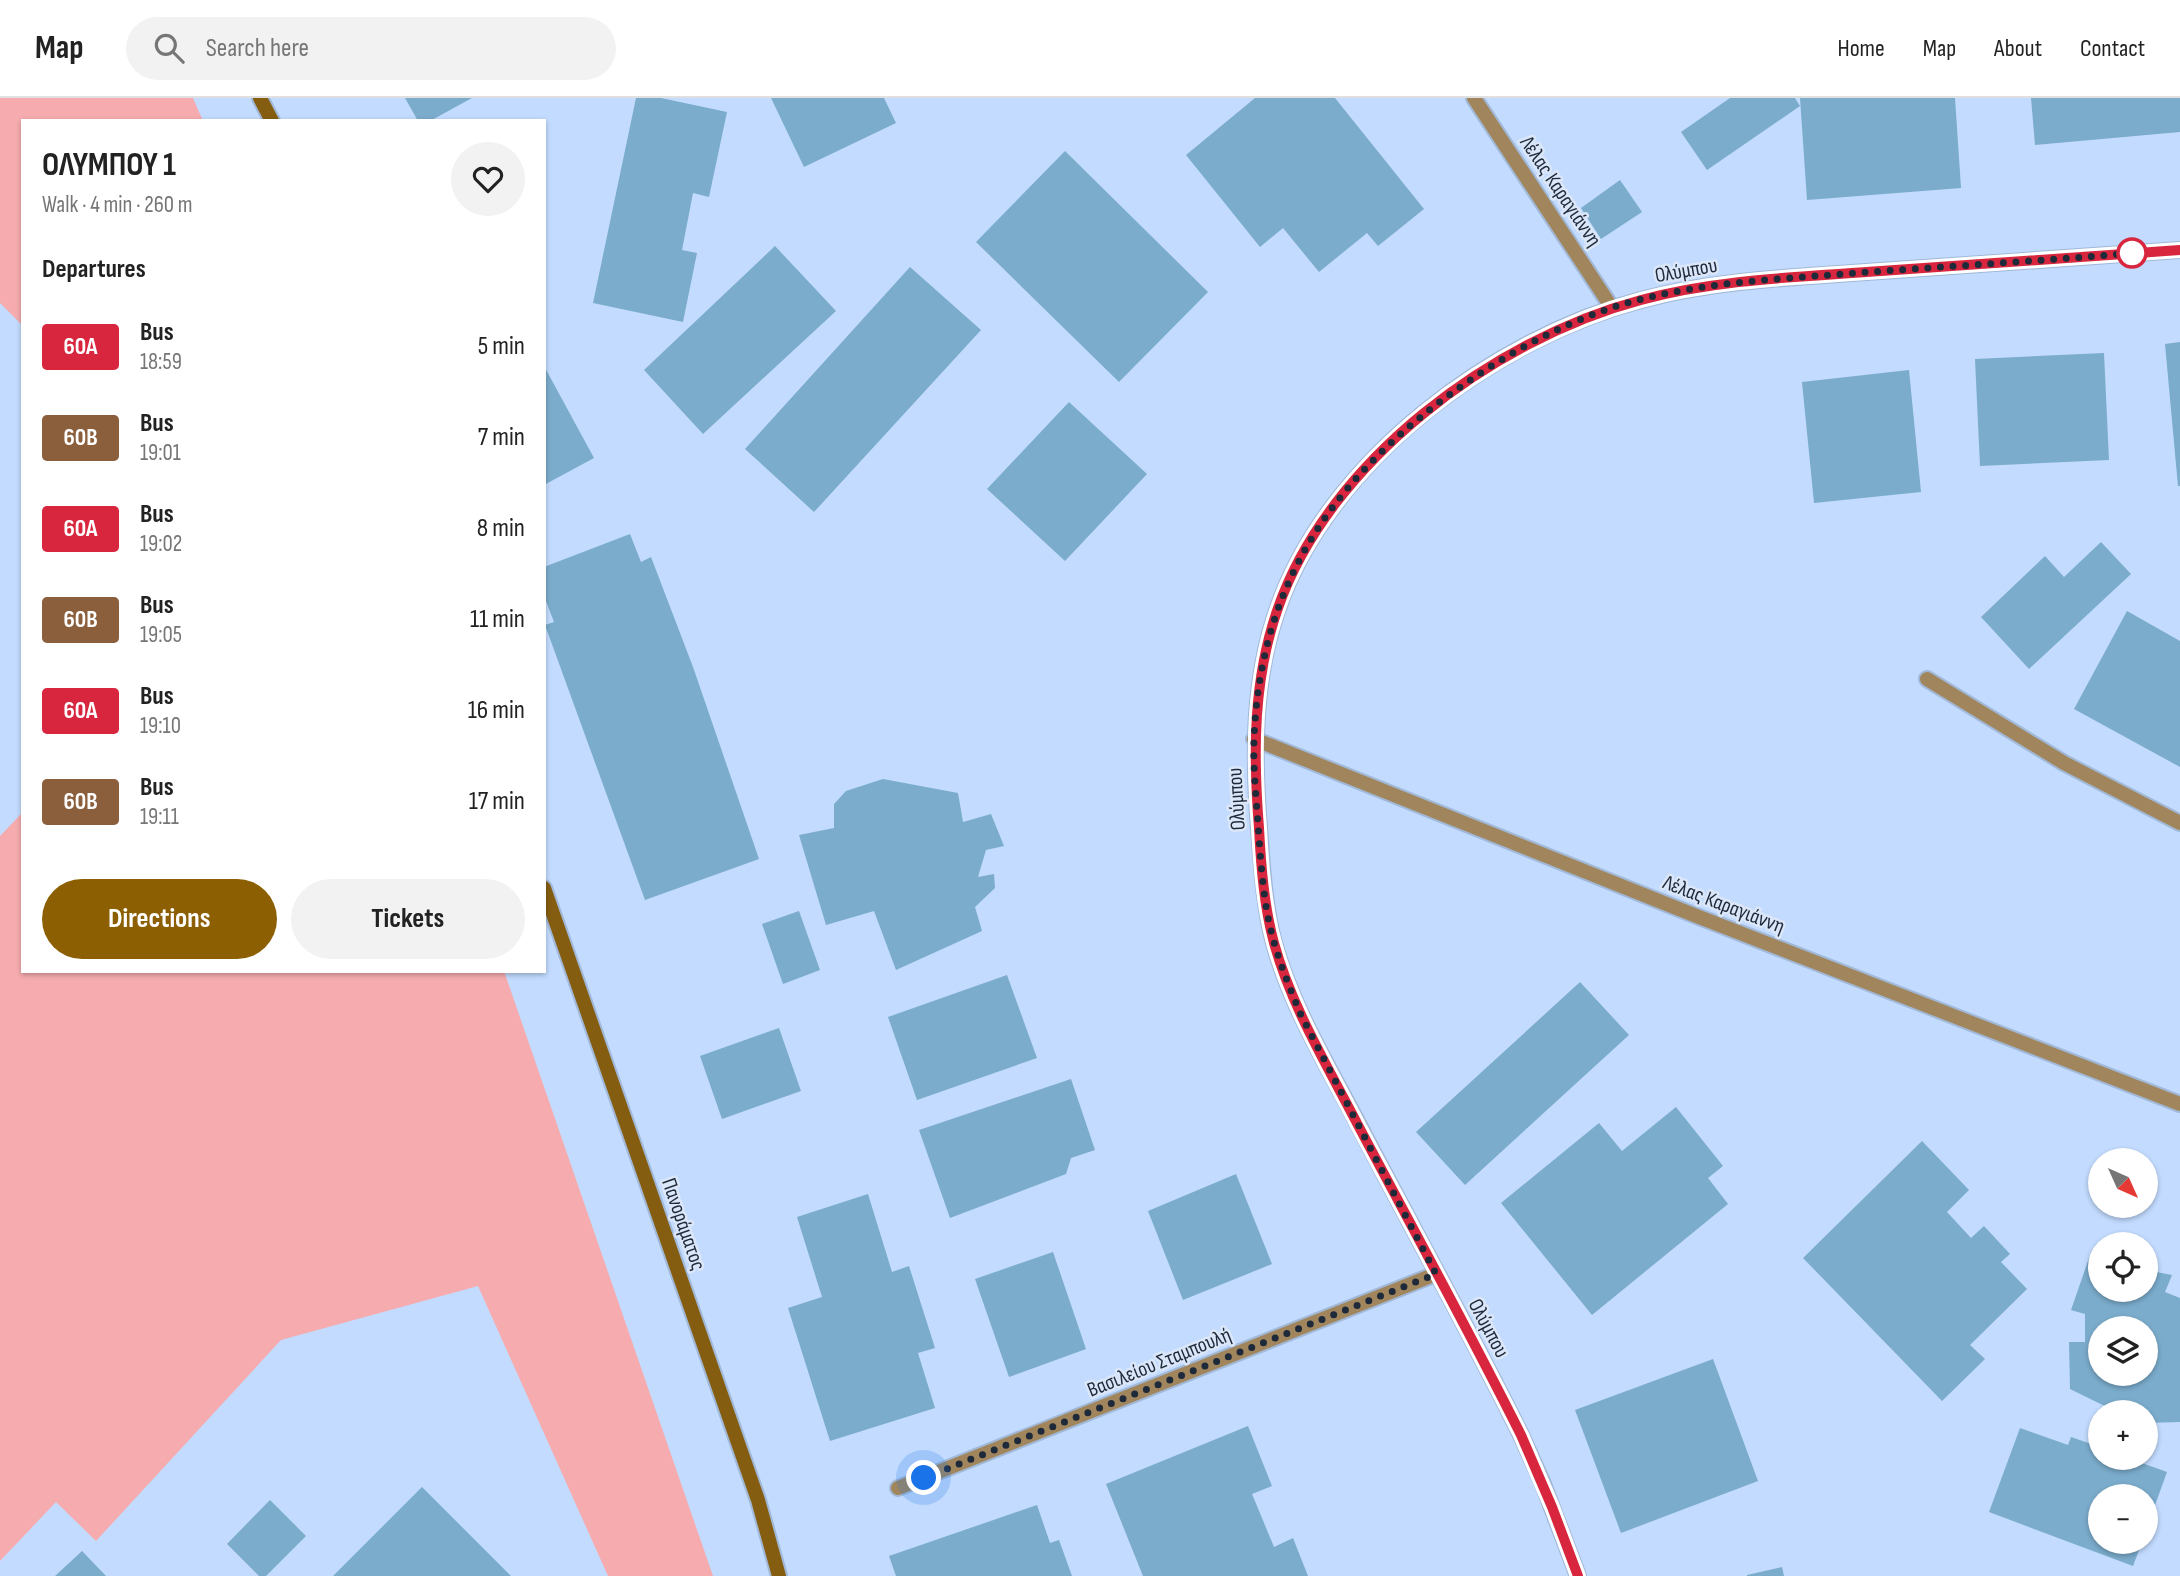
<!DOCTYPE html>
<meta charset="utf-8">
<style>
:root{--surface:#fff;--page:#f2f2f2;--text:#222;--muted:#767676;--line:#e0e0e0;--accent:#8b5f02}
body{margin:0;font-family:"Sofia Sans Condensed",sans-serif;background:var(--page);color:var(--text);height:100vh;display:flex;flex-direction:column;font-size:26px;white-space:nowrap}
*{box-sizing:border-box;margin:0}
p{font-size:23px;color:var(--muted)}
.icon{flex:none;width:38px;height:38px;fill:none;stroke:currentColor;stroke-width:2;stroke-linecap:round;stroke-linejoin:round}
.map{position:relative;flex:1;overflow:hidden}
.panel{position:absolute;left:21px;top:21px;width:525px;height:854px;display:flex;flex-direction:column;background:var(--surface);border-radius:0px;box-shadow:0 2px 5px #0004}
.panel>*{flex:none}
.badge{padding:0 14px;border-radius:5px;font-size:24px;line-height:46px}
.needle{width:46px;rotate:135deg}
.controls{position:absolute;left:2088px;top:1050px;display:grid;gap:14px}
.controls a{display:grid;place-items:center;width:70px;height:70px;border-radius:50%;background:var(--surface);box-shadow:0 2px 5px #0004;font-size:35px}
.you{position:absolute;width:35px;height:35px;margin:-18px;border:5px solid #fff;border-radius:50%;background:#1a73e8;box-shadow:0 0 0 10px #1a73e833}
.map>.badge{position:absolute;translate:-50% -50%;box-shadow:0 0 0 4px #fff}
h2{padding:0 21px;font-size:26px;line-height:63px}
.round{display:grid;place-items:center;flex:none;width:74px;height:74px;border-radius:37px;background:var(--page)}
.head{display:flex;align-items:center;justify-content:space-between;height:119px;padding:0 21px}
h1{font-size:33px;font-weight:700;line-height:52px}
.primary-button{display:flex;gap:14px;margin-top:auto;padding:14px 21px}
.primary-button a{flex:1;height:80px;border-radius:42px;background:var(--accent);color:#fff;font-size:28px;font-weight:700;line-height:80px;text-align:center}
.primary-button a+a{background:var(--page);color:var(--text)}
ul{padding:0;list-style:none}
li{display:flex;align-items:center;gap:21px;height:91px;padding:0 21px}
li div{flex:1}
li b{display:block;font-size:26px}
li em{font-style:normal}
li .badge{min-width:77px;font-weight:700;text-align:center}
header{display:flex;align-items:center;gap:42px;box-sizing:border-box;height:98px;padding:0 35px;background:var(--surface);border-bottom:2px solid var(--line)}
header strong{font-size:33px}
nav{display:flex;gap:38px;margin-inline-start:auto;font-size:24px}
.search{width:490px;height:63px;background:var(--page);display:flex;align-items:center;gap:18px;box-sizing:border-box;padding:0 24px;border-radius:38px;color:var(--muted);font-size:26px}
.map>svg:first-child{display:block}
.green{fill:#f6acaf}
.building{fill:#7baccc;fill-rule:evenodd}
.lines{fill:none;stroke-linecap:round;stroke-linejoin:round}
.minor-casing{stroke:#a1b8d7;stroke-width:18}
.tertiary-casing{stroke:#a1b8d7;stroke-width:18}
.secondary-casing{stroke:#a1b8d7;stroke-width:18}
.minor{stroke:#a1865d;stroke-width:14}
.tertiary{stroke:#a1865d;stroke-width:14}
.secondary{stroke:#855d11;stroke-width:14}
.line-casing{stroke:#fff;stroke-width:16}
.line{stroke:#d7263d;stroke-width:10}
.walk{stroke:#1e2a3a;stroke-width:7;stroke-dasharray:0 12.6}
.stop-dot{fill:#fff;stroke:#d7263d;stroke-width:3.5}
.labels{text-anchor:middle;stroke-width:5;stroke-linejoin:round;paint-order:stroke}
.street-label{font-size:21px;fill:#1e2a3a;stroke:#dbe7f9}
</style>
<header>
<strong>Map</strong>
<div class="search"><svg class="icon" aria-label="search" viewBox="0 0 24 24"><circle cx="10" cy="10" r="6"/><path d="M15 15l6 6"/></svg>Search here</div>
<nav><a>Home</a><a>Map</a><a>About</a><a>Contact</a></nav>
</header>
<div class="map">
<svg width="2180" height="1478" viewBox="0 0 2180 1478">
<rect width="100%" height="100%" fill="#c2dbfe"/>
<path class="green" d="M0,0H193L203,23H23V228L0,205Z
M23,714V873H504L713,1478H608L478,1188L281,1242L96,1443L56,1404L0,1463V738Z"/>
<path class="building" d="M405,0H472L430,23H418Z
M636,0H661L727,14L709,99L693,95L682,152L697,155L683,224L593,205Z
M771,0H884L896,25L804,69Z
M1255,0H1335L1424,111L1378,148L1367,135L1319,174L1283,130L1260,149L1186,57Z
M1730,0H1795L1800,8L1707,72L1681,34Z
M1800,0H1955L1961,90L1807,102Z
M2031,0H2180V34L2035,47Z
M1065,53L1208,194L1119,284L976,144Z
M1620,82L1642,114L1601,141L1581,110Z
M775,148L836,213L703,336L644,272Z
M910,169L981,232L814,414L745,351Z
M2180,244V388H2178L2165,246Z
M2104,255L2109,362L1980,368L1975,261Z
M544,268L594,360L544,387Z
M1909,272L1921,394L1814,405L1802,284Z
M1069,304L1147,376L1065,463L987,391Z
M630,436L641,464L651,459L693,569L759,761L645,802L545,527L554,524L544,498V469Z
M2101,444L2131,476L2029,571L1981,519L2045,458L2064,479Z
M2127,513L2180,543V669L2074,611Z
M883,681L958,695L963,724L991,716L1004,748L986,752L978,779L994,776L995,790L975,809L982,833L896,872L874,813L826,827L799,737L834,730V706L846,693Z
M799,813L820,872L783,886L762,826Z
M1007,877L1037,960L917,1002L888,919Z
M1580,884L1629,937L1465,1087L1416,1034Z
M779,930L801,993L722,1021L700,958Z
M1071,981L1095,1052L1071,1060L1066,1076L950,1120L919,1032Z
M1676,1009L1723,1068L1708,1080L1728,1106L1592,1217L1501,1105L1599,1025L1622,1053Z
M1922,1043L1969,1092L1947,1114L1971,1140L1984,1128L2010,1156L2001,1164L2027,1191L1970,1247L1985,1261L1942,1303L1803,1160Z
M1236,1076L1272,1166L1183,1202L1148,1113Z
M868,1096L892,1174L909,1168L935,1250L918,1255L935,1310L830,1343L788,1210L822,1199L797,1119Z
M1053,1154L1086,1251L1009,1279L975,1181Z
M2089,1160L2100,1162V1192H2146V1172L2172,1177L2165,1194L2180,1200V1324L2146,1325V1314H2117L2070,1291L2069,1244H2085V1216L2071,1212ZM2100,1230H2146V1276H2100Z
M1713,1261L1758,1383L1621,1435L1575,1312Z
M1248,1328L1272,1388L1252,1396L1274,1449L1293,1440L1308,1478H1143L1106,1386Z
M2020,1330L2068,1347L2071,1339L2100,1349V1360H2128L2167,1374L2146,1432V1398H2100V1444H2142L2133,1468L1989,1414Z
M422,1389L511,1478H333Z
M270,1402L306,1438L266,1478H259L227,1446Z
M1037,1407L1050,1445L1059,1442L1072,1478H896L889,1458Z
M82,1453L106,1478H55Z
M1782,1469L1784,1478H1747V1477Z"/>
<g class="lines">
<defs>
<path id="minor" d="M1474,0L1612,210
M1927,581L2064,665L2180,725
M1254,641L1699,819L2180,1006
M898,1390L1436,1176"/>
<path id="tertiary" d="M1578,1478L1543,1386L1521,1337C1468,1230 1410,1126 1355,1020C1325,963 1291,907 1274,845C1264,808 1262,768 1259,730C1253,655 1253,581 1278,510C1329,363 1494,240 1641,202C1719,181 1801,179 1881,173C1980,166 2080,159 2180,152"/>
<path id="secondary" d="M260,0L272,23
M544,790L758,1402L779,1478"/>
</defs>
<use href="#minor" class="minor-casing"/>
<use href="#tertiary" class="tertiary-casing"/>
<use href="#secondary" class="secondary-casing"/>
<use href="#minor" class="minor"/>
<use href="#tertiary" class="tertiary"/>
<use href="#secondary" class="secondary"/>
</g>
<g class="lines">
<defs>
<path id="line" d="M1578,1478L1552,1409L1521,1337C1469,1233 1413,1131 1359,1029C1328,969 1292,910 1274,845C1264,808 1261,768 1259,730C1253,655 1253,581 1278,510C1329,363 1494,241 1641,202C1718,181 1801,179 1881,173C1980,166 2080,159 2180,152"/>
</defs>
<use href="#line" class="line-casing"/>
<use href="#line" class="line"/>
<path class="walk" d="M924,1380L1436,1176L1301,917C1291,893 1281,869 1274,844C1263,806 1261,765 1258,726C1256,698 1253,669 1254,641C1260,493 1325,391 1441,303C1494,263 1551,230 1614,209C1683,187 1758,182 1830,177C1930,169 2031,164 2132,155"/>
</g>
<circle class="stop-dot" cx="2132" cy="155" r="14"/>
<g class="labels">
<g class="street-label">
<text transform="translate(1561 93) rotate(56)" y="7">Λέλας Καραγιάννη</text>
<text transform="translate(1686 172) rotate(-10)" y="7">Ολύμπου</text>
<text transform="translate(1236 701) rotate(-93)" y="7">Ολύμπου</text>
<text transform="translate(1724 806) rotate(21)" y="7">Λέλας Καραγιάννη</text>
<text transform="translate(684 1126) rotate(71)" y="7">Πανοράματος</text>
<text transform="translate(1489 1230) rotate(62)" y="7">Ολύμπου</text>
<text transform="translate(1159 1264) rotate(-22)" y="7">Βασιλείου Σταμπουλή</text>
</g>
</g>
</svg>
<div class="controls">
<a><svg class="needle" viewBox="-14 -14 28 28"><path d="M0-13l5 13h-10z" fill="#e53935"/><path d="M0 13l5-13h-10z" fill="#767676"/></svg></a>
<a><svg class="icon" aria-label="locate" viewBox="0 0 24 24"><circle cx="12" cy="12" r="6"/><path d="M12 2v4M12 18v4M2 12h4M18 12h4"/></svg></a>
<a><svg class="icon" aria-label="layers" viewBox="0 0 24 24"><path d="M12 4l9 5-9 5-9-5zM3 14l9 5 9-5"/></svg></a>
<a>+</a>
<a>−</a>
</div>
<div class="you" style="left:924px;top:1380px"></div>
<section class="panel">
<div class="head"><div><h1>ΟΛΥΜΠΟΥ 1</h1><p>Walk · 4 min · 260 m</p></div><a class="round"><svg class="icon" aria-label="heart" viewBox="0 0 24 24"><path d="M12 20l-8-8c-3-5 5-10 8-4 3-6 11-1 8 4z"/></svg></a></div>
<h2>Departures</h2>
<ul>
<li><span class="badge" style="background:#d7263d;color:#fff">60Α</span><div><b>Bus</b><p>18:59</p></div><em>5 min</em></li>
<li><span class="badge" style="background:#8b5e3c;color:#fff">60Β</span><div><b>Bus</b><p>19:01</p></div><em>7 min</em></li>
<li><span class="badge" style="background:#d7263d;color:#fff">60Α</span><div><b>Bus</b><p>19:02</p></div><em>8 min</em></li>
<li><span class="badge" style="background:#8b5e3c;color:#fff">60Β</span><div><b>Bus</b><p>19:05</p></div><em>11 min</em></li>
<li><span class="badge" style="background:#d7263d;color:#fff">60Α</span><div><b>Bus</b><p>19:10</p></div><em>16 min</em></li>
<li><span class="badge" style="background:#8b5e3c;color:#fff">60Β</span><div><b>Bus</b><p>19:11</p></div><em>17 min</em></li>
</ul>
<div class="primary-button"><a>Directions</a><a>Tickets</a></div>
</section>
</div>
